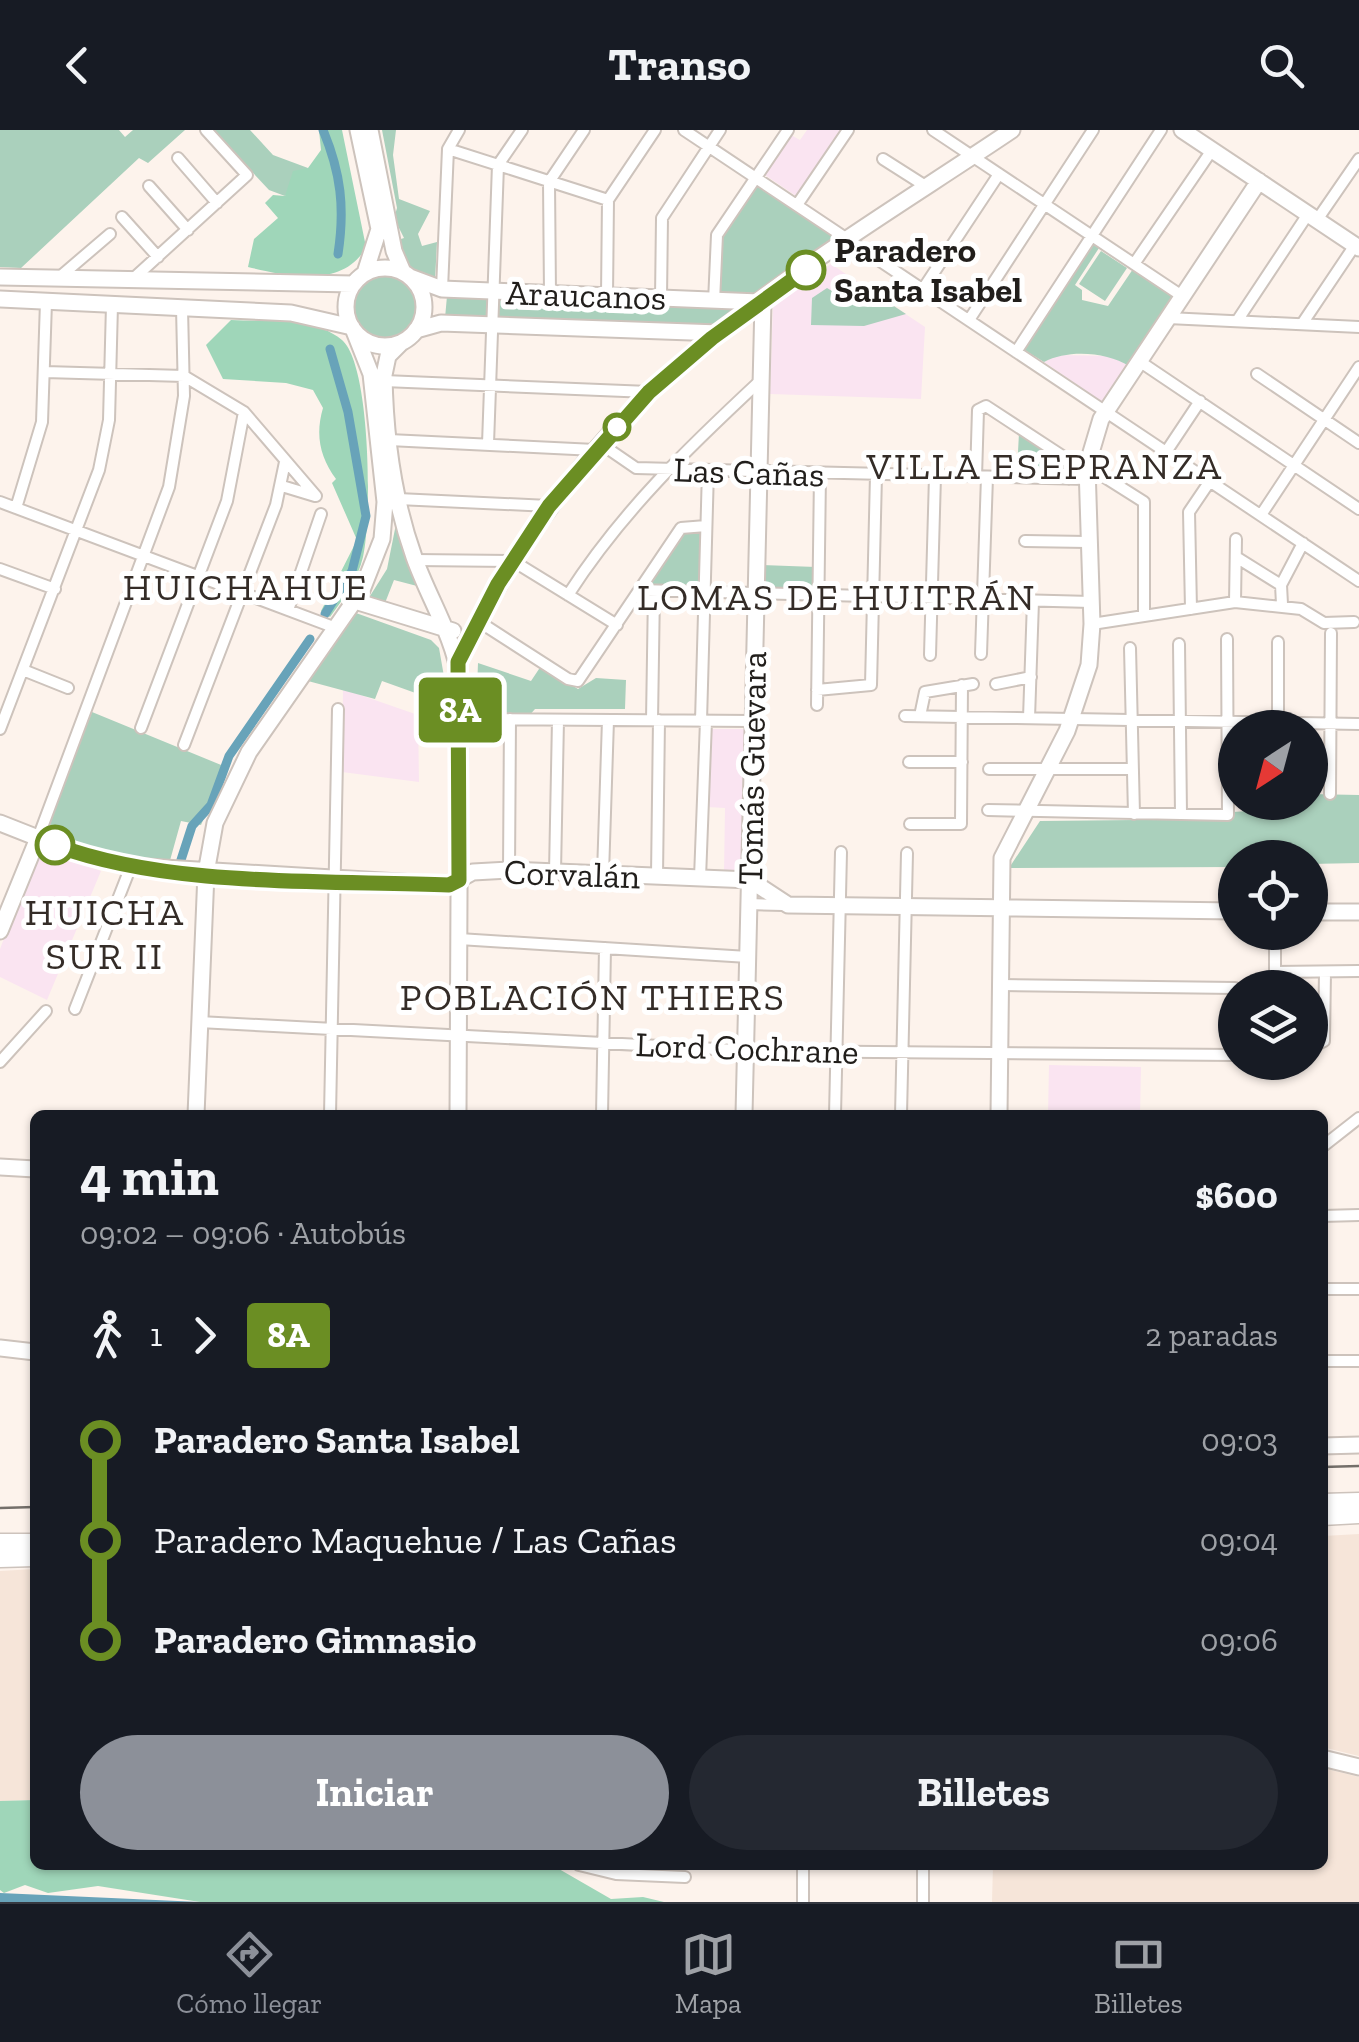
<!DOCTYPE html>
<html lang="es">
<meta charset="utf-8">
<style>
:root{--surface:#171b24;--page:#242831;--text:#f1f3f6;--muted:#9ea1a6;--line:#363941;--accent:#8c9099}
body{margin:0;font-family:"Zilla Slab",serif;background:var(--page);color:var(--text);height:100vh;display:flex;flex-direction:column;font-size:38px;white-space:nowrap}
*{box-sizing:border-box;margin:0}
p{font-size:32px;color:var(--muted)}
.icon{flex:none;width:55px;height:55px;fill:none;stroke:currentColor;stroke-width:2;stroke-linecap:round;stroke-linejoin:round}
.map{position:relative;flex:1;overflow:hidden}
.panel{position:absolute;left:30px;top:980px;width:1298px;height:760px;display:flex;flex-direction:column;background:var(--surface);border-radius:15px;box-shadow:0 2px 8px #0004}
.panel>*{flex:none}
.badge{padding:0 20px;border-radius:8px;font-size:35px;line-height:65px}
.needle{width:65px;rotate:216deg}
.fabs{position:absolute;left:1218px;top:580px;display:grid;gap:20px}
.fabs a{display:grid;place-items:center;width:110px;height:110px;border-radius:50%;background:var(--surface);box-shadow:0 2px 8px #0004;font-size:50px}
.map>.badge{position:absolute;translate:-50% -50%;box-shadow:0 0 0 5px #fff}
.legs{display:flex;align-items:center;gap:15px;height:110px;padding:0 50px;font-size:32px}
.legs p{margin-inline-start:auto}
.overview{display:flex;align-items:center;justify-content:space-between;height:170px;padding:0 50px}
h1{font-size:55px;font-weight:700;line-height:75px}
.action{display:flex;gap:20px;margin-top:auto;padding:20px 50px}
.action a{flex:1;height:115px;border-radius:60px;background:var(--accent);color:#fff;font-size:40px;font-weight:700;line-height:115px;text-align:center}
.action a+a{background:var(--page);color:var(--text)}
ul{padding:0 50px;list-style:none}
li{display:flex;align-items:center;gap:35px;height:100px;font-size:38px}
li i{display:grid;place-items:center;width:15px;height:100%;margin:0 12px;background:currentColor}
li i::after{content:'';width:25px;height:25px;margin:-12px;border:8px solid;border-radius:50%;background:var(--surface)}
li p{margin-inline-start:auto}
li:first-child i{background:linear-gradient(#0000 50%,currentColor 0)}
li:last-child i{background:linear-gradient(currentColor 50%,#0000 0)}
header{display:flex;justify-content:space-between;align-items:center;height:130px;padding:0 50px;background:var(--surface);font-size:45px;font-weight:700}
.dock{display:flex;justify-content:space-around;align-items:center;height:140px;border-top:2px solid var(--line);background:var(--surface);font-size:28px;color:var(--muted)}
.dock a{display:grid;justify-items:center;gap:5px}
.dock .current{color:var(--accent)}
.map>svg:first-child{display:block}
.commercial{fill:#fae4f1}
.built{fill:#f6e5d9}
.green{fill:#aad0bc}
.forest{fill:#9fd6b9}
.water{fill:#68a3b9}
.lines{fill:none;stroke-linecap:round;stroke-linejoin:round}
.canal{stroke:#68a3b9;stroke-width:9}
.street-casing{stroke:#cdc3bc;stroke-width:14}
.secondary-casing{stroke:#cdc3bc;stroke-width:19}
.primary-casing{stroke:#cdc3bc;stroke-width:21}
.street{stroke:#fff;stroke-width:10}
.secondary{stroke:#fff;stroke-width:15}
.primary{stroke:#fff;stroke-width:18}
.rail{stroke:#746f6a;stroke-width:2.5}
.line-1-casing{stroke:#fff;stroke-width:22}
.line-1{stroke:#6b8e23;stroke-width:15}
.stop-1-dot{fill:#fff;stroke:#6b8e23;stroke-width:5}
.labels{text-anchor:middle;stroke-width:10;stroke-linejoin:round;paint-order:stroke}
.stop-label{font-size:35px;font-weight:bold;fill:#211e1b;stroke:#fff;text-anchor:start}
.street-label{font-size:35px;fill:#211e1b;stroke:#fff}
.neighbourhood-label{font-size:38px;letter-spacing:2.5px;fill:#342c27;stroke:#fff}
</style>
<header><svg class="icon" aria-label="back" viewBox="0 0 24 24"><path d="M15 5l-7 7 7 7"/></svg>Transo<svg class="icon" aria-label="search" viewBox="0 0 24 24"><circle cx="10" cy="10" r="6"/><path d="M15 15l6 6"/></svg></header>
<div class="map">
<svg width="1359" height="1772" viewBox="0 0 1359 1772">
<rect width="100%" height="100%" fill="#fdf3ec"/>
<path class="commercial" d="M807,0H845L799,68L765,45L791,5L800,10Z
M831,134L925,197L921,269L770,264L773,175Z
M1057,225L1114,226L1129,236L1104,273L1044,232Z
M343,559L418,585L419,652L342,642Z
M709,599H748L747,744L724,743L725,678L707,677Z
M39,717L101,741L47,870L0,847V819Z
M1049,935L1141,937L1140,985H1048Z"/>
<path class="built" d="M1359,1404V1626L1322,1617L1323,1406Z
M35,1439V1670L0,1671V1441Z
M1323,1638L1359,1647V1772H992L993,1735H1322Z"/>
<path class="green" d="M0,0H119L125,7L133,0H185L148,33L139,28L21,138L0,137Z
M213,0H250L273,25L308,38L285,66L269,60Z
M382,0H396L393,25L399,69L430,81L418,104L422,116L437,112L435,151L405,136L395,111L404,108L394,88L397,78Z
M756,54L839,109L759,168H719L721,107Z
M1091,112L1099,118L1075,155L1082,160V170L1108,176L1133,139L1176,167L1129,236C1107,222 1068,219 1044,232L1021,218Z
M1101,121L1127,138L1105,171L1079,154Z
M350 177a35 35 0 1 1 70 0a35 35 0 1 1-70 0Z
M827,158L849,171L868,159L906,184L864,196L811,195L812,168Z
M447,166L735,177L738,187L722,199L445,188Z
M1019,303L1064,333L1063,342L1017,340Z
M398,384L417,456L394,450L385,473L370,466L387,439Z
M685,398H703L701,457L649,455Z
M762,435L816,437V462L761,461Z
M356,483L431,510L439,518L449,575L382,551L375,569L308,551Z
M478,533L531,551L541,536L578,559L596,548L626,550L625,579H535L528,587L476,585Z
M92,582L226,637L201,695L181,691L169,734L104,723L45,702Z
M1310,664L1359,665V733L1310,734V728H1235V737L1009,738L1040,691L1231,689L1232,682L1249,681L1250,673L1310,672Z"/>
<path class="forest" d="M319,0H342L366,117C344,159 286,146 248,137L254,109L278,88L265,73L273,65L285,66L293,41L308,38L321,20Z
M231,190C266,192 313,186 342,210C371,235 372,388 363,427C358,449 343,469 330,487L321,481L357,410L332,353L336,349C320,327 315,305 323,278L313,260L286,253L223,249L206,215Z
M35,1670V1735H552L611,1769L643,1767L664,1772H200L98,1756L48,1763L25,1755L4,1763L0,1760V1671Z"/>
<path class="water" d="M0,1763L200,1772H0Z"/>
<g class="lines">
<path class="canal" d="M323,0C341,43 345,78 338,124
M325,484L352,441L366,386L348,282L330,219
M180,733L192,696L211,675L229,626L310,509"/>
<defs>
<path id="street" d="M684,0L1359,451
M933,0L1182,166
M448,19L608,70
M178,28L217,73
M883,29L927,57
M149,56L188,100
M797,75L848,0
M122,87L158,127
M1317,90L1359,29
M1134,134L1212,20
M62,145L110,104
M134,148L247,45L206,0
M442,159L448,19L459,0
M923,159L999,44
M550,164L549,52L584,0
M607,166L608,70L655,0
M661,168L662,88L720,0
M714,172L717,105L788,0
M1168,188L1359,197
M969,190L1093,0
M1237,191L1308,84
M1302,194L1355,115
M1016,222L1161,0
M1139,231L1359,379
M45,242L184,246L244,282L316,366
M1257,244L1359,313
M384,251L649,262
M389,310L595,320
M488,314L498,35L522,0
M601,314L636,338L1086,349
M1166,322L1200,271
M1087,336L1144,372V486
M976,347L978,280L986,276L1070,331L1069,349
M282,356L315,366
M398,369L549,376
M0,372L336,498
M16,378L42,292L46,172
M1261,385L1359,237
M1025,411L1087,412
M1236,427L1281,455
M415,430L513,431L617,495
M0,439L55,459
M639,460L1091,472
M568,465C622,381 689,317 761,250
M1235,472L1236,409
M1282,474L1281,455L1303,413
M1191,479L1189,382L1210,351
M288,480L321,384
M478,491L568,549L578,551L681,398L706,396
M1092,494L1235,472L1301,479L1324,493L1354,492
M1278,512V597
M1179,514L1181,684
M1130,518L1134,684
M981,524L987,347
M930,525L935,346
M23,540L68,558
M996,554L1031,547
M817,560L871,555L876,345
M817,575L820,344
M905,586L1359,594
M920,586L925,562L973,554
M1029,588L1033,471
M460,589L753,591
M652,590L654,461
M701,591L708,340
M141,598L227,371L244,282
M0,599L99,340L109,290L112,175
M184,615L276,375L285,332
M909,632H962
M989,639H1133
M1330,664L1331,503
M988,680L1228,685L1227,509
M910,694H961L962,555
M38,708L169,357L184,266L182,178
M509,740L510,589
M555,742L558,590
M603,744L608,590
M657,746L659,590
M700,748L706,591
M749,774L783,775
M459,809L748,827
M1275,842L1359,841
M1001,855L1235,858
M1275,858V802
M75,879L131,736
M199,892L755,921L1235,925
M1310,918L1324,911L1325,842
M0,932L46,881
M330,985L338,579
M602,985L605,818
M835,985L841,722
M901,985L907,723
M1322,1017L1359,988
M1322,1086L1359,1085
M1322,1159H1359
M1322,1231H1359
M579,1735L616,1744L685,1747
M803,1735V1772
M923,1772V1735"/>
<path id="secondary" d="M358,0L379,99L365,143
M370,0L394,121L403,142
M1182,0L1359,118
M346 177a39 39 0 1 1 78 0a39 39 0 1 1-78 0Z
M0,147L353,154
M410,147L442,159L759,172
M0,169L291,183L352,197
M416,200L441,193L719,203
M402,212L388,226L384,245C385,305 394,371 414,427C429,469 453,505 460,549L458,985
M355,471L453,501
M457,532C507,432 569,340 650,262C750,164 895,79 1012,0
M0,693L71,721L131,736L449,755L473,742L509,740L750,750L788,775L1235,781
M1310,782H1359
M0,801L38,708
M196,985L206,743L215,693L249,622L362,460L382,409L385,372L371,244L354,201
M744,985L763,171
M999,985L1002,728L1067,601L1089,535L1092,494L1087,336L1101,289L1259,51
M0,1037L35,1039
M0,1218L35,1222
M1322,1316L1359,1315
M1322,1628L1359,1637"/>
<path id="primary" d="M1322,1373L1359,1372
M1322,1386L1359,1384
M0,1413H35
M0,1428L35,1427"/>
</defs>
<use href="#street" class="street-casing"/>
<use href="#secondary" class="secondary-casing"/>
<use href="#primary" class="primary-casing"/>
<use href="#street" class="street"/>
<use href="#secondary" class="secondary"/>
<use href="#primary" class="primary"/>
<path class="rail" d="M1322,1337L1359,1336
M0,1378L35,1377"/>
</g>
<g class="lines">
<defs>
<path id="line-1" d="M55,715C170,758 326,750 449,755L459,750L458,532L498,454L549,376L649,262L712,208L806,140"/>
</defs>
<use href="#line-1" class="line-1-casing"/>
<use href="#line-1" class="line-1"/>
</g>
<g class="stop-1-dot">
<circle cx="806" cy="140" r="18"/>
<circle cx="617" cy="297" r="12"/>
<circle cx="55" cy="715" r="18"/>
</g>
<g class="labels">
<g class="stop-label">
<text x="834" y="132">Paradero<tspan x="834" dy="40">Santa Isabel</tspan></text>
</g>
<g class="street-label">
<text transform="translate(586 165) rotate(2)" y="12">Araucanos</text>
<text transform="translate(749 342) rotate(2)" y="12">Las Cañas</text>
<text transform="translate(752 638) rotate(-89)" y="12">Tomás Guevara</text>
<text transform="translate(572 744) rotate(2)" y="12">Corvalán</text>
<text transform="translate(747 918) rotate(2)" y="12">Lord Cochrane</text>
</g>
<g class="neighbourhood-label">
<text x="1045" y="349">VILLA ESEPRANZA</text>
<text x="246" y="470">HUICHAHUE</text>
<text x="837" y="480">LOMAS DE HUITRÁN</text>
<text x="105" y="795">HUICHA<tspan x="105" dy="44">SUR II</tspan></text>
<text x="593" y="880">POBLACIÓN THIERS</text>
</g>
</g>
</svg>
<div class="fabs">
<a><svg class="needle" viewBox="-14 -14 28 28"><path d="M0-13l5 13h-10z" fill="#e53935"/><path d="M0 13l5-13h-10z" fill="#9ea1a6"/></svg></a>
<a><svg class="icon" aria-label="locate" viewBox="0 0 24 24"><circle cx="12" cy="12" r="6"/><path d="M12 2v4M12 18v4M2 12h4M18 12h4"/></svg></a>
<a><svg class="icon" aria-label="layers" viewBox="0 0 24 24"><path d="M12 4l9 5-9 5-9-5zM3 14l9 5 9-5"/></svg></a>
</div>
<b class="badge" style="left:460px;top:580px;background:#6b8e23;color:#fff">8A</b>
<section class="panel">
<div class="overview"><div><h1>4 min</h1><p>09:02 – 09:06 · Autobús</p></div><b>$600</b></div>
<div class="legs"><svg class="icon" aria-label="walk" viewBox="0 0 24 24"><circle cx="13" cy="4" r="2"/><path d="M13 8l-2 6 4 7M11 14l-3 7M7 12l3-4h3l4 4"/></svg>1<svg class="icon" aria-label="forward" viewBox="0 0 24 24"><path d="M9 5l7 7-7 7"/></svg><b class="badge" style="background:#6b8e23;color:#fff">8A</b><p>2 paradas</p></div>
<ul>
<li><i style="color:#6b8e23"></i><b>Paradero Santa Isabel</b><p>09:03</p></li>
<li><i style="color:#6b8e23"></i><span>Paradero Maquehue / Las Cañas</span><p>09:04</p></li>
<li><i style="color:#6b8e23"></i><b>Paradero Gimnasio</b><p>09:06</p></li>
</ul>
<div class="action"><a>Iniciar</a><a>Billetes</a></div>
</section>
</div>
<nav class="dock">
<a class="current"><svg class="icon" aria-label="directions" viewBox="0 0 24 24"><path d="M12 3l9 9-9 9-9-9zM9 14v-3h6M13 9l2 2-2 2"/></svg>Cómo llegar</a>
<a><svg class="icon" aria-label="map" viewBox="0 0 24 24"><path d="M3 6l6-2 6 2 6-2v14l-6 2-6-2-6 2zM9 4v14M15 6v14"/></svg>Mapa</a>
<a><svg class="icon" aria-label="tickets" viewBox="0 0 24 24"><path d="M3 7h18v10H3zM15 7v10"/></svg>Billetes</a>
</nav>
